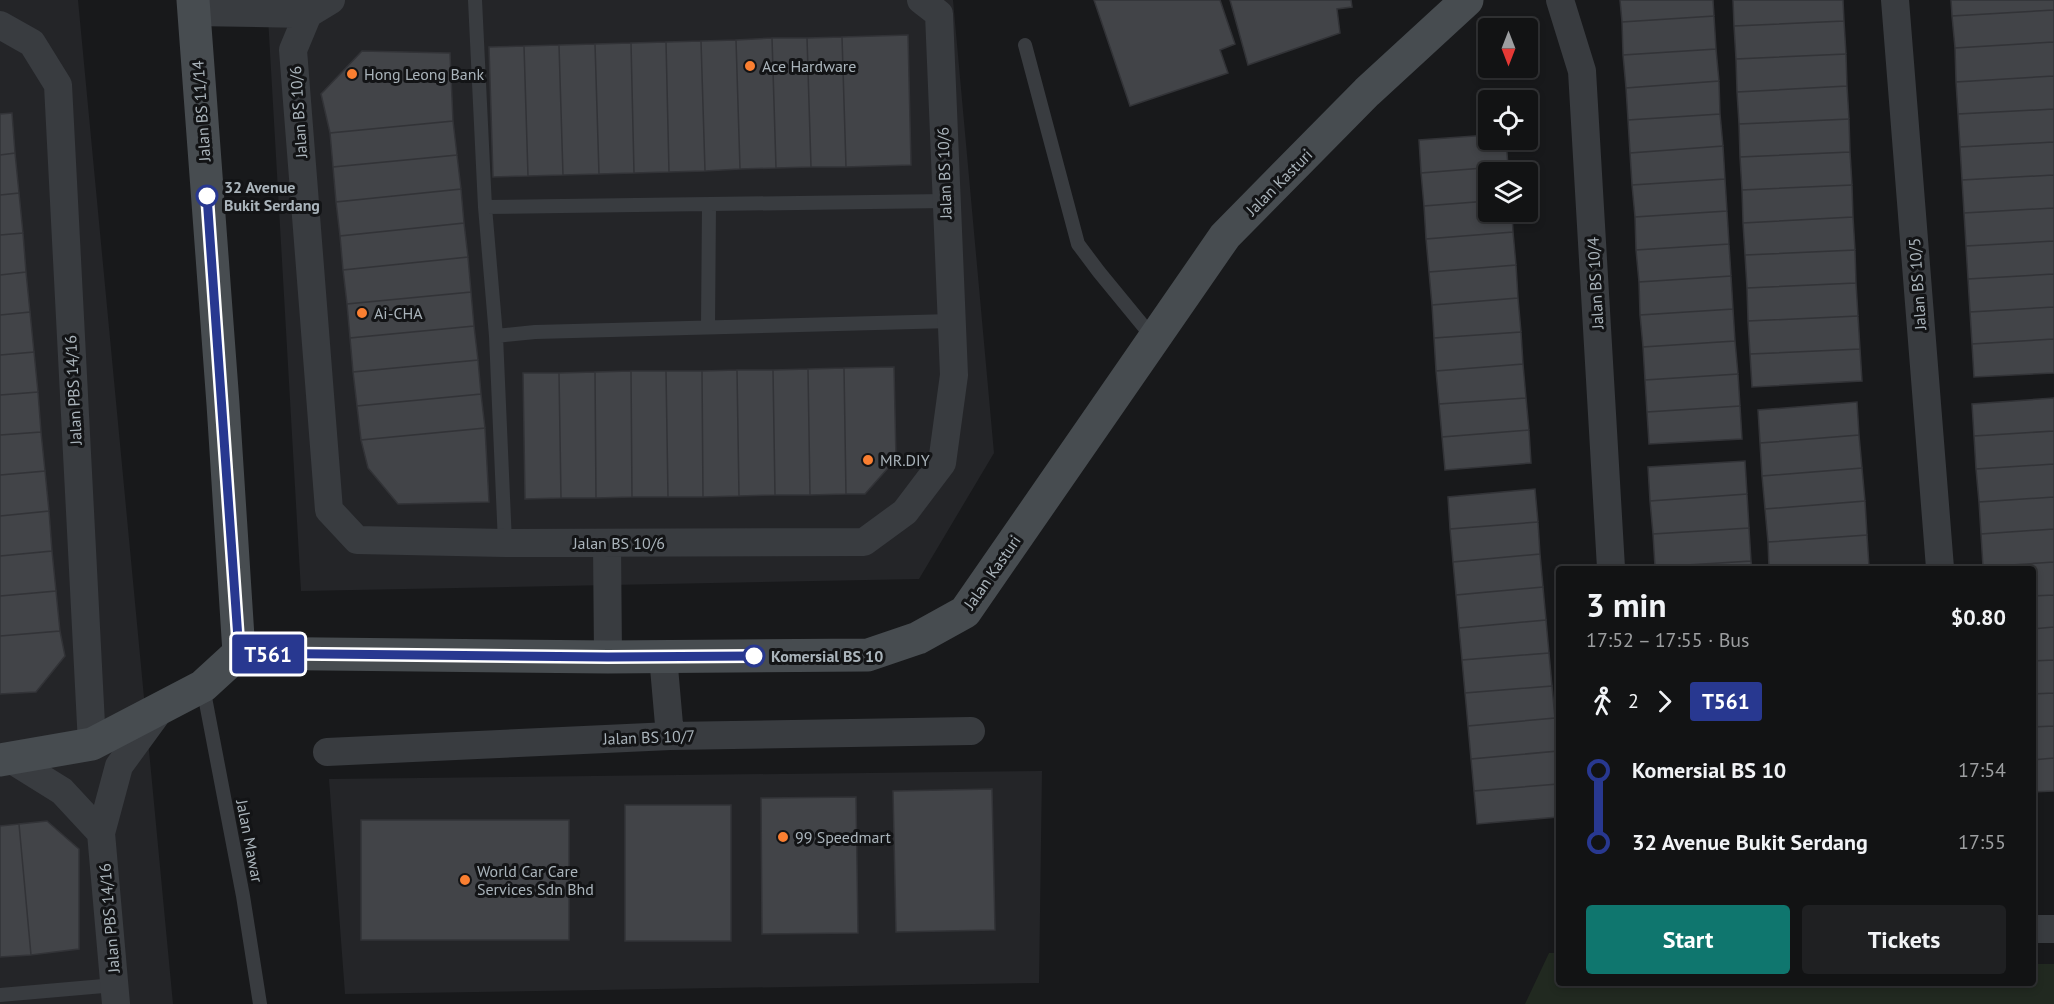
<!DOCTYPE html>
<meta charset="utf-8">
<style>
:root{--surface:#121314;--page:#1f2022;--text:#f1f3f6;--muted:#9c9ea0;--line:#313234;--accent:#0f766e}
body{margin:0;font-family:"PT Sans",sans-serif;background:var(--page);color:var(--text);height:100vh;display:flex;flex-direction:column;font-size:22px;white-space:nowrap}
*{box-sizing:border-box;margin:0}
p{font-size:20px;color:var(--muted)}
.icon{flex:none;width:33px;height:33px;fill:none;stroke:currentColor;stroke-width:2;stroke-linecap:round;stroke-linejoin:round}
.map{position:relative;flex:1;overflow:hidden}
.details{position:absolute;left:1556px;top:566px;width:480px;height:420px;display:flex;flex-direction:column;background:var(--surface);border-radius:6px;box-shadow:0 3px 9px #0003,0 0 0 2px var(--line)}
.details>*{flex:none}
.badge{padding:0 12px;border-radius:4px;font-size:21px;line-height:39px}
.needle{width:39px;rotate:180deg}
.fabs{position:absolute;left:1478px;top:18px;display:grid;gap:12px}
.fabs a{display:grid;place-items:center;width:60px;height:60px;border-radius:6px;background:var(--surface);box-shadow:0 3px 9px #0003,0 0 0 2px var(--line);font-size:30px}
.map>.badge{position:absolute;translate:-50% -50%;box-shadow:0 0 0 3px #fff}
.legs{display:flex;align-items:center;gap:9px;height:66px;padding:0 30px;font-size:20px}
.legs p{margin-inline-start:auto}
.summary{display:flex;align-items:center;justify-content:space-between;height:102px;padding:0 30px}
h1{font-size:33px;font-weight:600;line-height:45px}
.button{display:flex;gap:12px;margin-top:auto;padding:12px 30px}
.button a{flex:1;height:69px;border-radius:6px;background:var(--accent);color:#fff;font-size:24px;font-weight:600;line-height:69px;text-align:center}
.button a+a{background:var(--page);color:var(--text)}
ul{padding:0 30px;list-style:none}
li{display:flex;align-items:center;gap:21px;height:72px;font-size:22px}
li i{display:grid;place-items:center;width:9px;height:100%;margin:0 8px;background:currentColor}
li i::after{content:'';width:15px;height:15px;margin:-8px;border:4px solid;border-radius:50%;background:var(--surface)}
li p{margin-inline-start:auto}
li:first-child i{background:linear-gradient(#0000 50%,currentColor 0)}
li:last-child i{background:linear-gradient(currentColor 50%,#0000 0)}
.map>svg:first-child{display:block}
.built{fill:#242528}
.green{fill:#212920}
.building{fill:#424448;stroke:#323337;stroke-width:1.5}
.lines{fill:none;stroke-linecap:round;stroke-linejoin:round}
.lane{stroke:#393c40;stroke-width:14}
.street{stroke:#393c40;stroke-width:28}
.secondary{stroke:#474c50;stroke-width:33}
.line-1-casing{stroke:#fff;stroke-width:14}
.line-1{stroke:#283890;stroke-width:9}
.poi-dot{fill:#fa7f31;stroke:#131416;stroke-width:2}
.stop-1-dot{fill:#fff;stroke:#283890;stroke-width:3}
.labels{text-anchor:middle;stroke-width:6;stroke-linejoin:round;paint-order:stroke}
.poi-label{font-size:16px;fill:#aab4bb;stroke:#131416;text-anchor:start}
.street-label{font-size:16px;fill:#aab4bb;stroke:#131416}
.stop-label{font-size:16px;font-weight:bold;fill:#aab4bb;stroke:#131416;text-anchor:start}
</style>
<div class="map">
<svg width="2054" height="1004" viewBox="0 0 2054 1004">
<rect width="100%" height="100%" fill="#18191b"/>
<path class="built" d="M0,0H78L173,1004H0Z
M267,0H953L994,453L919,579L301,591Z
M1042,771L1039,983L345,994L329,779Z"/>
<path class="green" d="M1549,953H1558V982H2032L2033,964H2054V1004H1525Z"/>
<path class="building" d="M1094,0H1220L1235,44L1220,50L1228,73L1130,106Z
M1230,0H1351L1352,7L1337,9L1340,33L1248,65Z
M1620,0H1713L1714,16L1622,22Z
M1733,0H1843L1844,21L1734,26Z
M1951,0H2054V10L1952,16Z
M2054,10V42L1955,48L1952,16Z
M1714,16L1716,49L1623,55L1622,22Z
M1844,21L1846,54L1736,59L1734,26Z
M908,35L911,165L846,167L842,37Z
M842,37L846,167H811L807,38Z
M772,38H807L811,167L776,168Z
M772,38L776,168L740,169L736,40Z
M736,40L740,169L705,171L701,41Z
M701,41L705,171L669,172L666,42Z
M666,42L669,172L634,173L631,43Z
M2054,42V76L1956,82L1955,48Z
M631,43L634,173L599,174L595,44Z
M595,44L599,174L563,175L559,45Z
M559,45L563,175L528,176L524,46Z
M524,46L528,176L493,177L489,47Z
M1716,49L1719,81L1626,88L1623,55Z
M362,51L450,53L453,121L330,133L321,94Z
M1846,54L1847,86L1737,92L1736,59Z
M2054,76V109L1958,114L1956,82Z
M1719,81L1720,114L1628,120L1626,88Z
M1847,86L1849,119L1739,124L1737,92Z
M2054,109V142L1960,147L1958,114Z
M12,113L15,153L0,155V114Z
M1720,114L1723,146L1630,153L1628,120Z
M1849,119L1850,152L1740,157L1739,124Z
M453,121L457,155L333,167L330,133Z
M1488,135V140H1506L1508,166L1421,173L1419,140Z
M2054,142V175L1962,180L1960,147Z
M1723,146L1725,179L1632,185L1630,153Z
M1850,152L1852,185L1742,190L1740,157Z
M15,153L19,193L0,195V155Z
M457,155L461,189L336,202L333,167Z
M1508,166L1509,172H1488V201L1424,206L1421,173Z
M2054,175V208L1964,213L1962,180Z
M1725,179L1727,211L1635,217L1632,185Z
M1852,185L1853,217L1743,223L1742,190Z
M461,189L464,223L340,236L336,202Z
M19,193L23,233L0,235V195Z
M1488,201V212H1512L1513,232L1426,239L1424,206Z
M2054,208V241L1966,246L1964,213Z
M1727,211L1729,244L1636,250L1635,217Z
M1853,217L1855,250L1745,255L1743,223Z
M464,223L468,257L343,270L340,236Z
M1513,232L1516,265L1429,272L1426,239Z
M23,233L26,272L0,275V235Z
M2054,241V274L1968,279L1966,246Z
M1729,244L1731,276L1639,282L1636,250Z
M1855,250L1856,283L1747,288L1745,255Z
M468,257L471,292L347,304L343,270Z
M1516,265L1518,298L1432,305L1429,272Z
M26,272L30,312L0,315V275Z
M2054,274V307L1970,312L1968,279Z
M1731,276L1733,309L1640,315L1639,282Z
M1856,283L1858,316L1748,321L1747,288Z
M471,292L474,326L350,338L347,304Z
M1518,298L1521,332L1434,338L1432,305Z
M2054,307V339L1972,344L1970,312Z
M1733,309L1735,341L1643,347L1640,315Z
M30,312L34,352L0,355V315Z
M1858,316L1860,349L1750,354L1748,321Z
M474,326L478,360L353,372L350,338Z
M1521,332L1523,364L1436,371L1434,338Z
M2054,339V373L1974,377L1972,344Z
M1735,341L1738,374L1645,380L1643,347Z
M1860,349L1862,381L1752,387L1750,354Z
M34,352L38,392L0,395V355Z
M478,360L481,394L357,406L353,372Z
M1523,364L1526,398L1439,404L1436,371Z
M894,367L896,459L865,494H846L844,368Z
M844,368L846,494L810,495L808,369Z
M808,369L810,495H775L773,370Z
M737,370H773L775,495L739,496Z
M737,370L739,496L703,497L702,371Z
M631,371H666L668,497H632Z
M631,371L632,497L596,498L595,372Z
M666,371H702L703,497H668Z
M595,372L596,498H561L559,373Z
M523,373H559L561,498L525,499Z
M1738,374L1740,406L1647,412L1645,380Z
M38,392L41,432L0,435V395Z
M481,394L485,428L361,440L357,406Z
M1526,398L1529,430L1442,437L1439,404Z
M2054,398V431L1974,436L1972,404Z
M1857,402L1859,435L1760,443L1758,410Z
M1740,406L1742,439L1649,444L1647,412Z
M485,428L489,502L398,504L368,468L361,440Z
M1529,430L1531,463L1445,470L1442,437Z
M2054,431V464L1976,469L1974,436Z
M41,432L45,471L0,475V435Z
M1859,435L1862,468L1762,476L1760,443Z
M1745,461L1747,494L1650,501L1648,467Z
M2054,464V497L1979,502L1976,469Z
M1862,468L1865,501L1765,509L1762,476Z
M45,471L49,511L0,516V475Z
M1535,489L1538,522L1450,529L1448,497Z
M1747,494L1749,528L1653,534L1650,501Z
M2054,497V529L1981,534L1979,502Z
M1865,501L1867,535L1768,542L1765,509Z
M49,511L52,551L0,556V516Z
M1538,522L1540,554L1453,562L1450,529Z
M1749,528L1751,561L1655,567L1653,534Z
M2054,529V562L1983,567L1981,534Z
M1867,535L1869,567L1769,568L1768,542Z
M52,551L56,591L0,596V556Z
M1540,554L1543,587L1456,595L1453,562Z
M1751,561L1752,568H1655V567Z
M2054,562V595L2032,596V568H1983V567Z
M1543,587L1546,620L1459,628L1456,595Z
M56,591L60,631L0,636V596Z
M2054,595V627L2032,629V596Z
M1546,620L1549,653L1462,660L1459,628Z
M2054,627V660L2032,661V629Z
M60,631L65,656L36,692L0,694V636Z
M1549,653L1552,686L1465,693L1462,660Z
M2054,660V693L2032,694V661Z
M1552,686L1555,718L1468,726L1465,693Z
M2054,693V726L2032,727V694Z
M1555,718L1558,751L1471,759L1468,726Z
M2054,726V758L2032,760V727Z
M1558,751V784L1474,791L1471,759Z
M2054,758V791L2032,792V760Z
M1558,784V817L1477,824L1474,791Z
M992,789L995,930L896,932L893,791Z
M856,797L858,933L762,934L761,798Z
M625,805H731V941H625Z
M361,820H569V940H361Z
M47,821L79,849V949L31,955L19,824Z
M19,824L31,955L0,957V826Z"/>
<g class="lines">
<path class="lane" d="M475,0L485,207L496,336L505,543
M1025,45L1078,244L1099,272L1154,339
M485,207L945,201
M708,327L709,205
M496,336L535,332L952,321
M203,687L243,896L260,1004
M0,995L115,985"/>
<path class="street" d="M331,0L308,14L293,50L329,510L357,540L505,543L864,542L905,512L942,463L954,375L939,14L921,0
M1560,0L1582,71L1611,568
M1895,0L1940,568
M193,12L308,14
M0,25L32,43L58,85L92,744
M607,543L608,657
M663,656L670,736
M327,752L670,736L971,731
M9,758L62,791L101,833
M2032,929H2054
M116,1004L101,833L119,766L162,707"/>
<path class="secondary" d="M193,0L223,404L239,653
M239,653L608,657L868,655L918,638L965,612L1225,236L1367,92L1467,0
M0,760L92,744L203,686L239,653"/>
</g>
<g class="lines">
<defs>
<path id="line-1" d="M207,196L239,653L608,657L754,656"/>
</defs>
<use href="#line-1" class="line-1-casing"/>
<use href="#line-1" class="line-1"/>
</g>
<g class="poi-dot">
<circle cx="750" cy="66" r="6"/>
<circle cx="352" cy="74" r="6"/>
<circle cx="362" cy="313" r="6"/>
<circle cx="868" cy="460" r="6"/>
<circle cx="783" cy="837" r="6"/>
<circle cx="465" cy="880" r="6"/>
</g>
<g class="stop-1-dot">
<circle cx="207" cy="196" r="10"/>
<circle cx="754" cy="656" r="10"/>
</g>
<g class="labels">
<g class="poi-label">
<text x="762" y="72">Ace Hardware</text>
<text x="364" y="80">Hong Leong Bank</text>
<text x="374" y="319">Ai-CHA</text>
<text x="880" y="466">MR.DIY</text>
<text x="795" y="843">99 Speedmart</text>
<text x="477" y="877">World Car Care<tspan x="477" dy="18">Services Sdn Bhd</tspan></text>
</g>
<g class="street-label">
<text transform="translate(201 111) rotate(-94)" y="6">Jalan BS 11/14</text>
<text transform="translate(298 112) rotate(-94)" y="6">Jalan BS 10/6</text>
<text transform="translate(944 173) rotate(-92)" y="6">Jalan BS 10/6</text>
<text transform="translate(1279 182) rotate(-45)" y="6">Jalan Kasturi</text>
<text transform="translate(1595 283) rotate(-93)" y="6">Jalan BS 10/4</text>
<text transform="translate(1917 284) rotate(-94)" y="6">Jalan BS 10/5</text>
<text transform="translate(73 390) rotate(-93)" y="6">Jalan PBS 14/16</text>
<text x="619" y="549">Jalan BS 10/6</text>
<text transform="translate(992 572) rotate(-55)" y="6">Jalan Kasturi</text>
<text transform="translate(649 737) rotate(-2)" y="6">Jalan BS 10/7</text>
<text transform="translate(250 841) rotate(79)" y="6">Jalan Mawar</text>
<text transform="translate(109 918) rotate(-95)" y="6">Jalan PBS 14/16</text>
</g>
<g class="stop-label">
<text x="224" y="193">32 Avenue<tspan x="224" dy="18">Bukit Serdang</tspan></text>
<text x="771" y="662">Komersial BS 10</text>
</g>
</g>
</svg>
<div class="fabs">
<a><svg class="needle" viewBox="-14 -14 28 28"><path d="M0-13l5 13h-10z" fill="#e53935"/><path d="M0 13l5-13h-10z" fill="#9c9ea0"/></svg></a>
<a><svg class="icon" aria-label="locate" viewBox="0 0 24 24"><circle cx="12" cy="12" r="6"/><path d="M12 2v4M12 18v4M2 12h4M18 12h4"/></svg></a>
<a><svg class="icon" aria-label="layers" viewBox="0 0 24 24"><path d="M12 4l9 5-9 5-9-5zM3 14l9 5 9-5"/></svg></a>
</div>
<b class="badge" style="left:268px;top:654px;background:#283890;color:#fff">T561</b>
<section class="details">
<div class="summary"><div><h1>3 min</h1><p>17:52 – 17:55 · Bus</p></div><b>$0.80</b></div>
<div class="legs"><svg class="icon" aria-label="walk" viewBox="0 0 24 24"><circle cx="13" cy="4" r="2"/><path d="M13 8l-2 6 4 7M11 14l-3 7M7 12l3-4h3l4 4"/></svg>2<svg class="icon" aria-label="forward" viewBox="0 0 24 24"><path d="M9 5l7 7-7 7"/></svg><b class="badge" style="background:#283890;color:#fff">T561</b></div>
<ul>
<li><i style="color:#283890"></i><b>Komersial BS 10</b><p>17:54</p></li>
<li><i style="color:#283890"></i><b>32 Avenue Bukit Serdang</b><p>17:55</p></li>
</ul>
<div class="button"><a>Start</a><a>Tickets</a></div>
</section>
</div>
